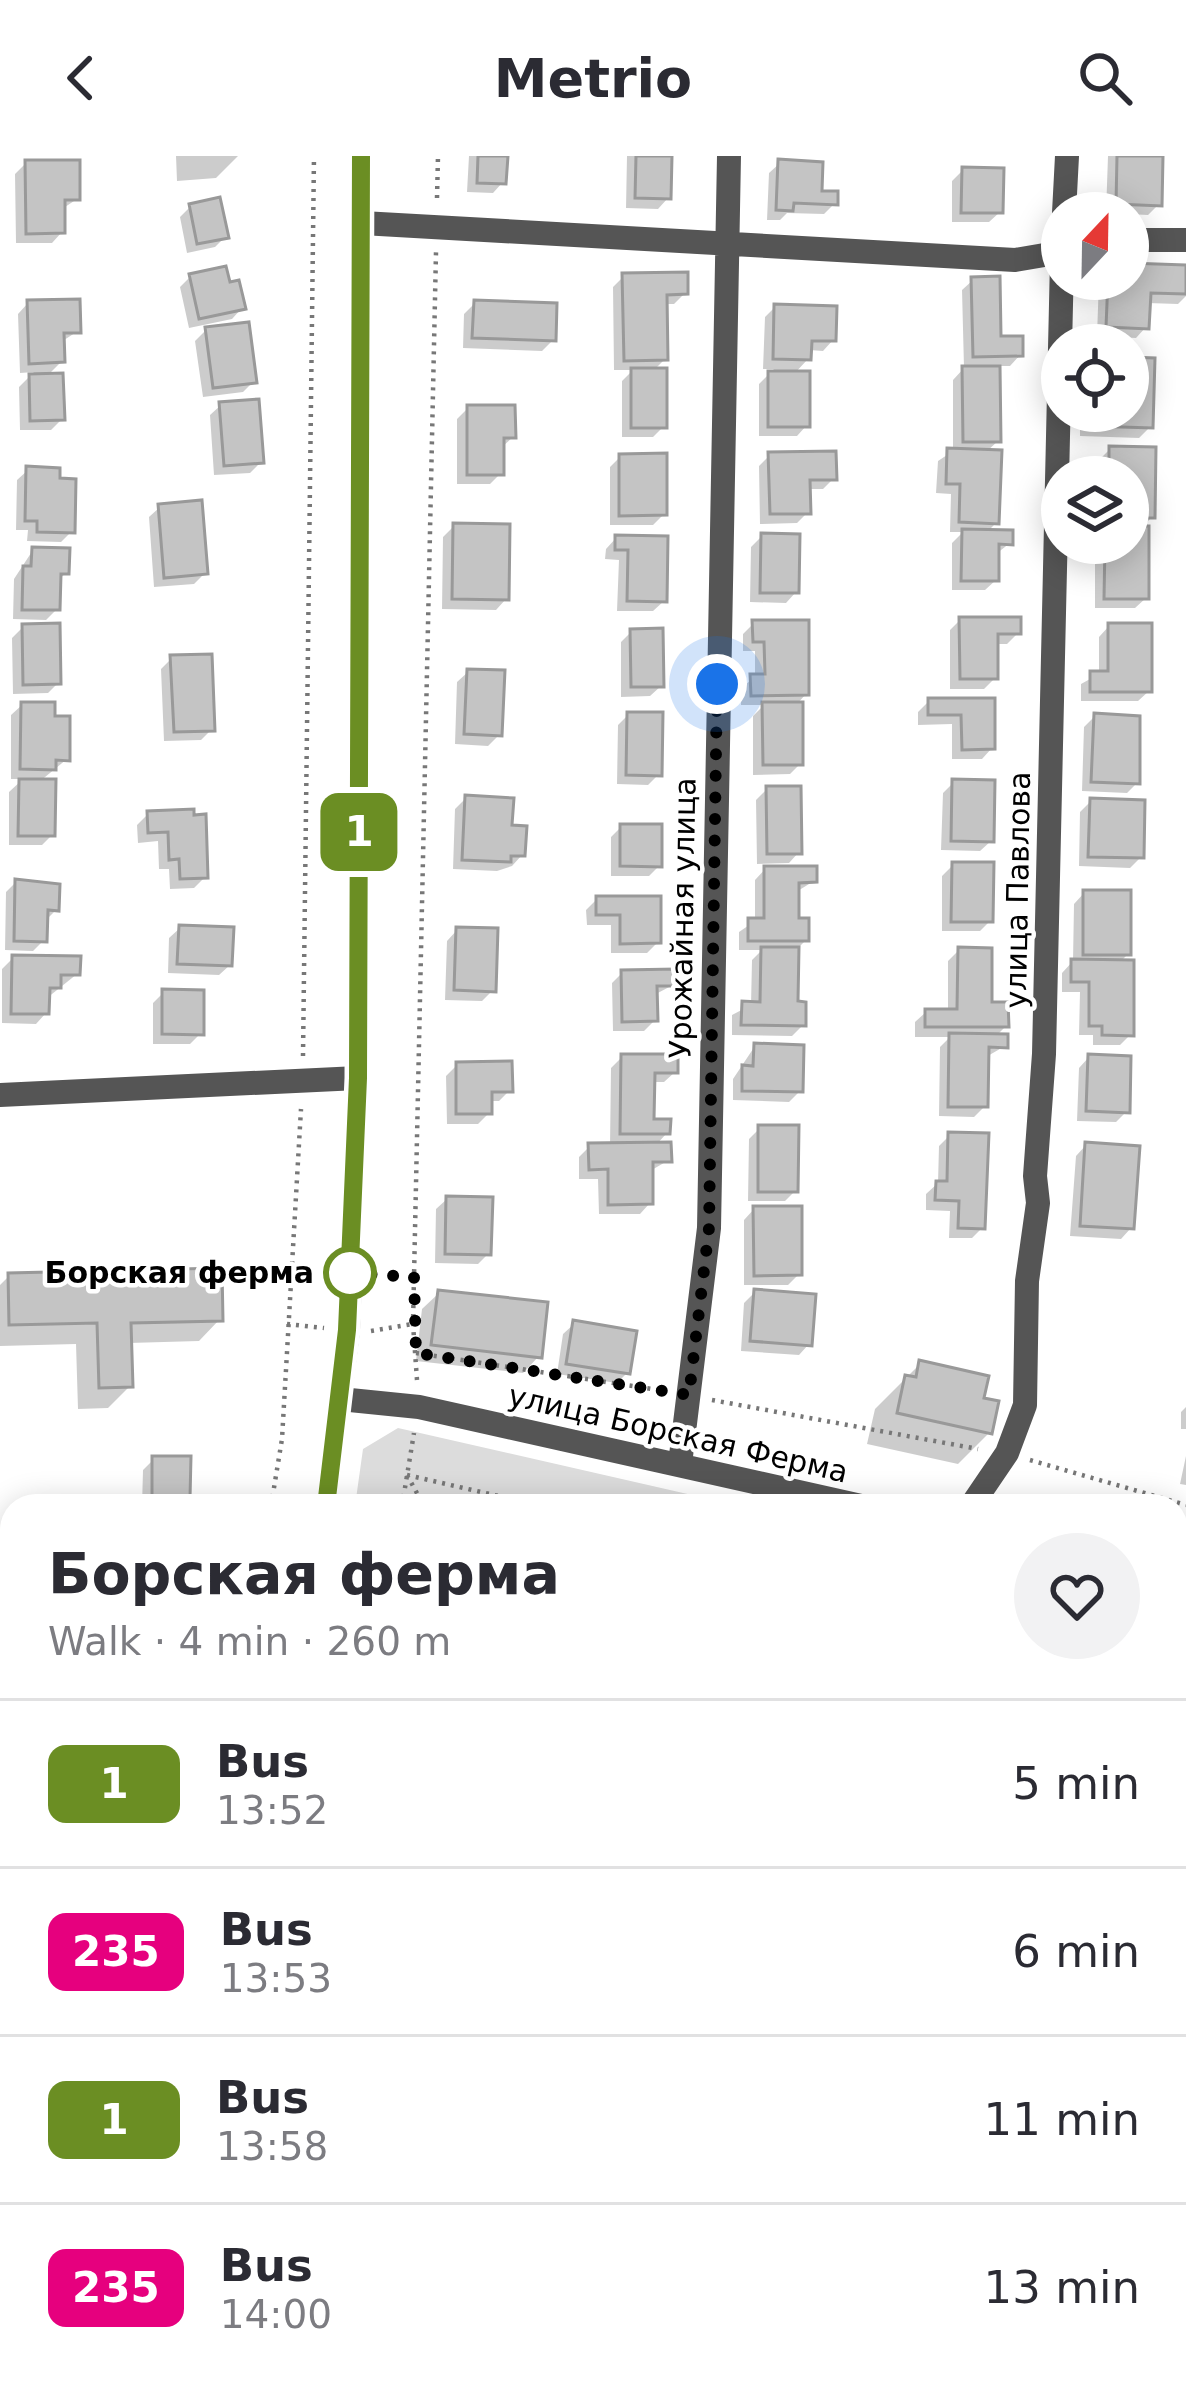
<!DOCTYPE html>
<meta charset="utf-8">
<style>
:root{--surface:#fff;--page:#f2f2f3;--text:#2b2b33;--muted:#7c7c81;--line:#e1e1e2}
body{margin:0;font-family:"DejaVu Sans",sans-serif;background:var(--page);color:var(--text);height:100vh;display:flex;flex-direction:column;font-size:45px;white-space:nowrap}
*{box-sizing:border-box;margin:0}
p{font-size:39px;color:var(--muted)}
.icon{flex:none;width:66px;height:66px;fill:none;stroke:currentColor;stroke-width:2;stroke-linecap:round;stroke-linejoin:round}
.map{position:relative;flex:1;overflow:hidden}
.panel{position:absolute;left:0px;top:1338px;width:1188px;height:903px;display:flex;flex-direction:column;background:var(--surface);border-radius:36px 36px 0 0;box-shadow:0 6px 30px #0003}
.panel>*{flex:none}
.badge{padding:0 24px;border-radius:18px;font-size:42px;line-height:78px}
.needle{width:78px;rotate:22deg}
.buttons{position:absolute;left:1041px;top:36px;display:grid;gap:24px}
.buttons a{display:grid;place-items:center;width:108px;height:108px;border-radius:50%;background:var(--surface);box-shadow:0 6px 30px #0003;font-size:60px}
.you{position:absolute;width:60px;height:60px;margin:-30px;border:9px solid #fff;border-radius:50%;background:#1a73e8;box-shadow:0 0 0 18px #1a73e833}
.map>.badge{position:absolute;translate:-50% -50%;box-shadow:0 0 0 6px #fff}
.round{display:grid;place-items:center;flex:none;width:126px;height:126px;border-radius:63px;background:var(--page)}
.overview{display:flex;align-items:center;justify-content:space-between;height:204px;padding:0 48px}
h1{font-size:57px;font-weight:700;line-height:90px}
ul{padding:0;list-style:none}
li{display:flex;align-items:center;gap:36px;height:168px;padding:0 48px;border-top:3px solid var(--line)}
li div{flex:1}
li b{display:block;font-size:45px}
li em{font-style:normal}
li .badge{min-width:132px;font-weight:700;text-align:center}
header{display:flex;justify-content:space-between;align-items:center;height:156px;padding:0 48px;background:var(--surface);font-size:54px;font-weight:700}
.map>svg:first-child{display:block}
.green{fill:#dcdcdc}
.shadow{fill:#0003}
.building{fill:#c4c4c4;stroke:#999;stroke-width:3}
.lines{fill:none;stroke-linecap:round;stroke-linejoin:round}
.path{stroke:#777;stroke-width:4.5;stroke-dasharray:3 6;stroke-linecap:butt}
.service{stroke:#555;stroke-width:16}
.minor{stroke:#555;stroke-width:24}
.tertiary{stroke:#555;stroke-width:24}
.line-casing{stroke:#fff;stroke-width:27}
.line{stroke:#6b8e23;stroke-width:18}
.walk{stroke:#000;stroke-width:12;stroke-dasharray:0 21.6}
.stop-dot{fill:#fff;stroke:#6b8e23;stroke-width:6}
.labels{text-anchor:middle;stroke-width:9;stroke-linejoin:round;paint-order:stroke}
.street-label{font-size:30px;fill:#000;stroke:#fff}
.stop-label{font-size:30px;font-weight:bold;fill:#000;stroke:#fff;text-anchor:end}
</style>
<header><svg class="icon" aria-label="back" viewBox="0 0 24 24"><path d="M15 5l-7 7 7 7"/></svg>Metrio<svg class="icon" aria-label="search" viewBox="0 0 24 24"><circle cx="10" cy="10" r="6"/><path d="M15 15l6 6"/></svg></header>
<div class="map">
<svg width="1186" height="2240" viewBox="0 0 1186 2240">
<rect width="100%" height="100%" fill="#fff"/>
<path class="green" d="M398,1272L740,1350H355L363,1293Z
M1176,1449L1186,1451V1923L1176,1921Z"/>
<path class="shadow" d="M176,0H238L216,22L177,25Z
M469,0H505L503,26L493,37L467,36Z
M627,0H669L668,42L658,53L626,52Z
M1108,0H1160L1159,48L1148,59L1106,57Z
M26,7L77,43L62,53V76L52,87H16L15,18Z
M780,7L835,47L824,58L787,57L780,64H767L769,17Z
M963,14L1000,56L989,66H952V25Z
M190,51L225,81L215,91L187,97L180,61Z
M1128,110L1186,112V140L1178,148L1147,147L1146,171L1136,182L1097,180L1099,123H1128Z
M624,120L685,137L674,148H664L665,203L653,215L664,270L653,281H622V225L633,214H614L613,131Z
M190,121L228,130L242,152L232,163L189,172L180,131Z
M973,124L999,183L1020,199L1010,210H997L998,285L986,296L996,367L987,376L1010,387L996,398V424L985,434H952V387L963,376H950L951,338L936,337L938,305L953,295V224L964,212L962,134Z
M28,147L78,175L61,186L62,205L47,220L62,263L51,274H20L19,231L34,216L20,217L18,158Z
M475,147L553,184L542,195L463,192L464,158Z
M775,151L833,184L823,195L809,194L808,203L794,218L807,269L797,280H759V228L774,213H763L765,161Z
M206,174L254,225L243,236L203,241L195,185Z
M1128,204L1150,271L1139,282L1080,280V266L1091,255H1128Z
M221,249L261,306L250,317L214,319L210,259Z
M468,252L513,281L501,292V317L490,328H457V263Z
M1110,293L1153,294L1152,361L1140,373L1146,442L1135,452H1095V387H1128V321H1100V303Z
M770,299L834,322L823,333H807L808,356L797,367L760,368L759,310Z
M620,301L664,358L653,369H610V311Z
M28,314L72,375L61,386L27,385L28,374H16L17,324Z
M160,351L205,417L194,428L154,431L149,361Z
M454,370L506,443L496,454L442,453L443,381Z
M762,380L796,436L786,447L750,446L751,391Z
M616,382L665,383L664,445L653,455H617L619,404L605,403L606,393Z
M33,394L66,417L57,425V453L46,464L13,463L14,423Z
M960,464L1018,477L1007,488H995V522L984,533H950V474Z
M754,467L806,538L796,549L800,608L790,618L753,619V560L764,549H741V532L755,521V495H743V478Z
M1109,470L1149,535L1138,545H1081V528L1099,518V481Z
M23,471L58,527L48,537L13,538L12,482Z
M631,476L661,530L650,540L621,541V486Z
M172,502L212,573L201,584L164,585L161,513Z
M468,516L499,579L488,590L455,588L457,526Z
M929,545H992V592L982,603H952V568L918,569V556Z
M22,549L67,603L39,626L52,679L42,689H9V636L23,623H11V559Z
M628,559L659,618L648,629L617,628L618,569Z
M1095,560L1137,627L1127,637L1082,635L1084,571Z
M954,626L991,685L980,695L941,694L943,637Z
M767,633L799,696L789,707L757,708L756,644Z
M466,642L509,672L522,699L512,710L497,715L453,713L455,653Z
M1091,645L1141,701L1130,712L1079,710L1080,656Z
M191,656L205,721L194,732L170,733L169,713H159L158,685L138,687L137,669L148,658Z
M621,671L659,710L649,720H611V681Z
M953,709L990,765L980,775H942V720Z
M766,712L814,725L796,736V765L806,784L796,794L795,848L803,869L792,880L732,879V859L751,849L752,804L762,794H739V776L755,765V724Z
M16,726L57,753L44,766V784L33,795L5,794L6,736Z
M1084,737L1128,798L1119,807L1131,878L1120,889H1093V879H1079L1080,836H1062V817L1073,805L1074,748Z
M597,743H658V786L647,797H611V769H587L586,754Z
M180,772L230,809L219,819L168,817L169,782Z
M457,774L493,834L482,845L445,844L447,785Z
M959,794L1006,870L995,881L1005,890L986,901L985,950L974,961L939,960L940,891L950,881H915V866L926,856H948V805Z
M13,802L77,818L47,842L46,857L36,868L2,867V813Z
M622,817L673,829L654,839L655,864L644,875H613L612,827Z
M164,836L201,877L190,888H153V847Z
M755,890L800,935L789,946L733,944V923Z
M622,901L675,916L664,926H652L651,966L667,977L655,990L669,1004L650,1015V1047L640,1058H599L598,1023H579V1001L590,990H610L611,912Z
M1089,901L1127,955L1116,966L1077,965L1079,912Z
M457,909L510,934L499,945H489V957L478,968H447L446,920Z
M760,972L795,1035L785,1045H748L749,983Z
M950,979L982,1072L972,1082H949L950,1055L926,1054V1038L938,1027L939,990Z
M1086,989L1131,1072L1121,1083L1070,1080L1076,1000Z
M447,1043L488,1098L478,1108L435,1107L436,1053Z
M754,1053L799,1118L788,1129H744V1064Z
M9,1120L220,1163L199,1185L129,1187L130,1230L108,1252L78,1253L76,1188L0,1190V1129Z
M755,1136L809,1188L799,1199L741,1195L744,1147Z
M439,1137L539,1200L523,1217L416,1205L422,1153Z
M574,1168L627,1217L617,1227L557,1218L563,1178Z
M920,1208L980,1245L989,1277L958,1308L867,1288L875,1253Z
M1186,1251V1273H1181V1256Z
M1186,1300V1329L1180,1328Z
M154,1303L187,1341L178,1350H142L143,1314Z
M351,2229H459V2240H350Z
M649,2229H775L774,2240H648Z"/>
<path class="building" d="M478,0H508L506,28L477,27Z
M636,0H672L671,43L635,42Z
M1117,0H1163L1162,50L1116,48Z
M778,3L823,6L822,35H838V49L794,47L793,55L776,54Z
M25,4H80V44H65V77L26,78Z
M962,11L1004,12L1003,57H961Z
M220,41L229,82L197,88L189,48Z
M1128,107L1186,109V138L1151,137L1149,173L1106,171L1108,123H1128Z
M226,110L230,126L239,124L246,153L199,163L189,118Z
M688,116V138L667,139L668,204L624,205L622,117Z
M1000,120L1001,180H1023V200L973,201L971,121Z
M80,143L81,177H64L65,206L29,208L27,144Z
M474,144L557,147L556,185L472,182Z
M774,148L837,150L836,185H812L811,204L773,203Z
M249,166L257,227L213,232L205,171Z
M1128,201L1155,202L1153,272L1089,270L1090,255H1128Z
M962,210H1000L1001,286H963Z
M631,212H667V272H631Z
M768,215H810V271H768Z
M63,217L65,264L30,265L29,218Z
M259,243L264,307L224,310L219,246Z
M467,249H515L516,282H504V319H467Z
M1109,290L1156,291L1155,362H1128V321H1109Z
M947,292L1002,294L999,368L959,366L960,328H946Z
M836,295L837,324H810L811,358H770L768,296Z
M667,297V359L619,360V298Z
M26,310L60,312V322L76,323L75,377L37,376V365H25Z
M202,344L208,418L164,422L158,348Z
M453,367L510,368L509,444L452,443Z
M1128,370H1149V443H1104L1105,387H1128Z
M962,373L1013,374V389L999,388V425H961Z
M761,377L800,378L799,437H760Z
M615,379L668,380L667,446L627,445L628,394H615Z
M32,391L70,392L69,418H61L60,454H22L23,410H31Z
M959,461H1021V478H998V523H960Z
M752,464H809V539L751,540L750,518H765L764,486H753Z
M60,467L61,528L23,529L22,468Z
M1108,467H1152V536H1090V515H1108Z
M663,472L664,531H631L630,473Z
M212,498L215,575L174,576L170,499Z
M467,513L505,514L502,580L464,578Z
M928,542H995V593L962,594L961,559H928Z
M21,546H55V560H70V605L56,604V614L20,613Z
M762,546H803V609H763Z
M627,556H663L662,620L626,619Z
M1094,557L1140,560V628L1091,626Z
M19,623H56L55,680H18Z
M952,623L995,624L994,686L951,685Z
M766,630H801L802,698H767Z
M465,639L514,642L512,669L527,670L525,700H511V706L462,704Z
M1090,642L1145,644L1144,702L1088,701Z
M194,653V659L206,658L208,722L180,723L179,703L169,704L168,676L148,677L147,655Z
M620,668H662V711L620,710Z
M952,706H994L993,766H951Z
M764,710H817V726L799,727V762H809V785H748V762H764Z
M15,723L60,728L59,755L48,754L47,786L14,785Z
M1083,734H1131V799H1083Z
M596,740H661V787L620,788V759H596Z
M179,769L234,771L232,810L177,808Z
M456,771L498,772L496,836L454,834Z
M761,791H799L798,845L806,846V870L741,869L742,845L760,846Z
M958,791L992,792V846H1008L1009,871H925V853H957Z
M12,799L81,800L80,819H61V832H50L49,858H11Z
M1071,803L1134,804V880L1102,879V870H1089V826H1071Z
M676,813V830H657L658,865L622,866L621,814Z
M162,833L204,834V879L162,878Z
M949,877L1008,878V892L989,891L988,951H948Z
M754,887L804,889L803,936L742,935V909L753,910Z
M621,898H678V917H655L654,963H671L670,978H620Z
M1088,898L1131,900L1130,957L1086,955Z
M512,905L513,936H492V958H456V906Z
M758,969H799L798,1036H758Z
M948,976L989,977L985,1073L958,1072L959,1045L935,1044L936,1025H947Z
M671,986L672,1006H653V1048L608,1049V1013L589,1014L588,987Z
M1085,986L1140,990L1134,1073L1080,1070Z
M446,1040L493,1041L491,1099L445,1098Z
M753,1050H802V1119L754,1120Z
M222,1112L223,1165L131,1167L133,1231L99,1232L97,1167L9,1169L8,1117Z
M754,1133L816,1138L812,1190L750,1185Z
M438,1134L548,1146L542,1202L431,1189Z
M573,1164L637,1175L630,1218L566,1208Z
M919,1204L989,1220L984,1242L999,1245L992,1278L897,1257L905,1219L916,1221Z
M152,1300H191L190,1342H152Z
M359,2229H462V2240H359Z
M685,2229H778L777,2240H685Z"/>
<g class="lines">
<path class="path" d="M437,42L438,0
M303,900L314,0
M287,1168L324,1172
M371,1175L413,1168
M416,1197L665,1235
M417,1224L413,1168L436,96
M712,1244L978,1293
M1030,1304L1186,1349
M407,1319L542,1350
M407,1319L424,1350
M271,1350L282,1283L301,953
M402,1350L414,1277
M1176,1499L1186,1502
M1176,1613L1186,1555
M1176,1635L1186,1628
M1176,1706L1186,1708
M1176,1733L1186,1735
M1176,1844L1186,1836
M1176,1846L1186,1862
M1176,1874L1186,1877
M182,2240L183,2229
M274,2240V2229"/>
<path class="service" d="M655,2240V2229
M813,2240V2229"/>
<path class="minor" d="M1064,57L1067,0
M362,67L1015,104L1062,96
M1128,84H1186
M0,939L358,922
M340,1243L419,1251L861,1350
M680,1308L709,1072L729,0
M971,1350L1007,1297L1025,1249L1027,1125L1038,1047L1035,1020L1044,898L1062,104
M1176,1426L1186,1429"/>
<path class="tertiary" d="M326,1350L348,1174L358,922L361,0
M224,2240V2229"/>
</g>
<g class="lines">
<defs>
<path id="line" d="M326,1350L347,1174L358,922L361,0"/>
</defs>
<use href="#line" class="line-casing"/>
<use href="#line" class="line"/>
<path class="walk" d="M350,1117L414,1121L416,1197L689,1239L709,1072L717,528"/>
</g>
<circle class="stop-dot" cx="350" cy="1117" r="24"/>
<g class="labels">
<g class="street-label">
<text transform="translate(1018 734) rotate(-89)" y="10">улица Павлова</text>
<text transform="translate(683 762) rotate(-89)" y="10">Урожайная улица</text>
<text transform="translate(678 1278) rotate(13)" y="10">улица Борская Ферма</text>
</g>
<g class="stop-label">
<text x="314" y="1127">Борская ферма</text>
</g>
</g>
</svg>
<div class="buttons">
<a><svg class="needle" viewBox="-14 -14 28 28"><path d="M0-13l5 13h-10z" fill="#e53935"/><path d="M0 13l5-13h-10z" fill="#7c7c81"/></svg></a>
<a><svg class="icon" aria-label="locate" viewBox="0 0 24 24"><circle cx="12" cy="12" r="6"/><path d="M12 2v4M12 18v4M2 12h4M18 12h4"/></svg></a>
<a><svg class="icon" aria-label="layers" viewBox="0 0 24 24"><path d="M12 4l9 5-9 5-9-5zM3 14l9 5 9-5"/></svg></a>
</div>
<div class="you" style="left:717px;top:528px"></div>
<b class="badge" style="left:359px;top:676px;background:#6b8e23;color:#fff">1</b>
<section class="panel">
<div class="overview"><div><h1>Борская ферма</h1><p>Walk · 4 min · 260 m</p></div><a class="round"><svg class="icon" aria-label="heart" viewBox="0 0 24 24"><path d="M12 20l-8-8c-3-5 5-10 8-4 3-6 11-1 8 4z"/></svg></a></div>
<ul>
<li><span class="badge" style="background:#6b8e23;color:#fff">1</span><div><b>Bus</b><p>13:52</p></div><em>5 min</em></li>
<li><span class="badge" style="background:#e6007e;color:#fff">235</span><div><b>Bus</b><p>13:53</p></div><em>6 min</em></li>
<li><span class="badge" style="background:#6b8e23;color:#fff">1</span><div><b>Bus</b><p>13:58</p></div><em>11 min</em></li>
<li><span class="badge" style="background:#e6007e;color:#fff">235</span><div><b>Bus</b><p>14:00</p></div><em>13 min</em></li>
</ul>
</section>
</div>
